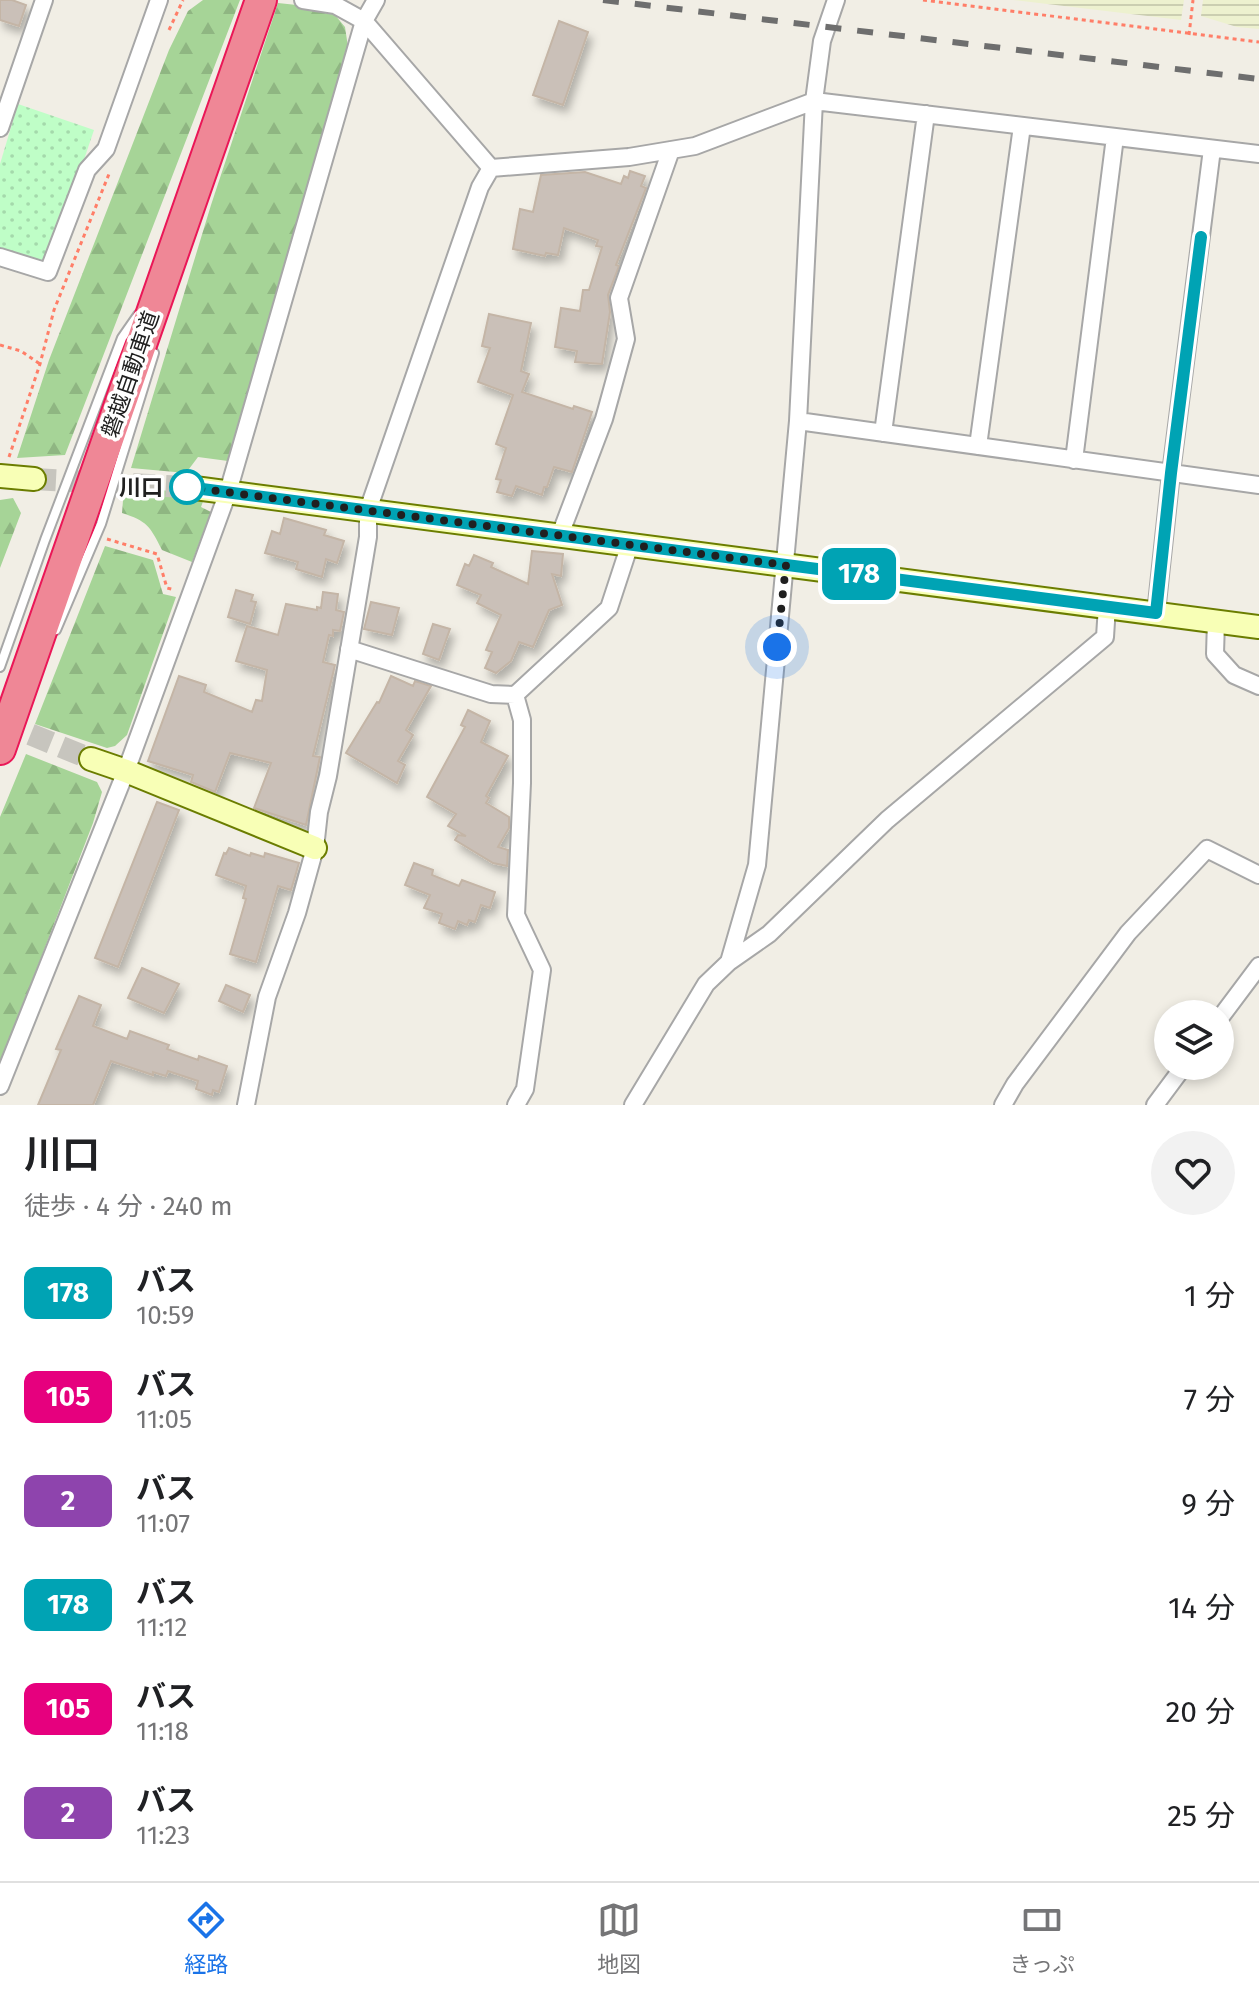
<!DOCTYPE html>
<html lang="ja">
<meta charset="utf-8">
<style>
:root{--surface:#fff;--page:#f2f2f2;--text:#202124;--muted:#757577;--line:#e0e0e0;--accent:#1a73e8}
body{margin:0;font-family:"Fira Sans","Noto Sans JP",sans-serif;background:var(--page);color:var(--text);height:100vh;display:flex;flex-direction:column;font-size:30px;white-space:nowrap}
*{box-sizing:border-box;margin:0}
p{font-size:26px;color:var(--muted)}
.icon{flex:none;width:44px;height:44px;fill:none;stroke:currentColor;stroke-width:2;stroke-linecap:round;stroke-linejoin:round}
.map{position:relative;height:1105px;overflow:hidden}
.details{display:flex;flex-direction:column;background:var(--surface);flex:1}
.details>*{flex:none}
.badge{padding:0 16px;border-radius:12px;font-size:28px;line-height:52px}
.controls{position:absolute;left:1154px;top:1000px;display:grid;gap:16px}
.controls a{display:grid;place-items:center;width:80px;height:80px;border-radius:50%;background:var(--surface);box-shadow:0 4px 12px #0003;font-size:40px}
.you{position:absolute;width:40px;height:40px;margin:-20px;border:6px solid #fff;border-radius:50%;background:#1a73e8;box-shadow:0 0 0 12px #1a73e833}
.map>.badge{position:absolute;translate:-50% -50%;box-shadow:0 0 0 4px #fff}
.round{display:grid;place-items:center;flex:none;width:84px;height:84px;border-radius:42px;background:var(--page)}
.overview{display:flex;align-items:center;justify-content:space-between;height:136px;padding:0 24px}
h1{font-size:38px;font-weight:700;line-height:60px}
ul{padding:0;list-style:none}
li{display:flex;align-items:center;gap:24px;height:104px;padding:0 24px}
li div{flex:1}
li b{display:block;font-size:30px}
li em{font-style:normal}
li .badge{min-width:88px;font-weight:700;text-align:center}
.menu{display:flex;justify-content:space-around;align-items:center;height:112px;border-top:2px solid var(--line);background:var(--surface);font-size:22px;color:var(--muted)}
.menu a{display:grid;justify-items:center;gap:4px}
.menu .selected{color:var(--accent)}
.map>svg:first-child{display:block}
.farmland{fill:url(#farmland-rules)}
.forest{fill:url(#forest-firs)}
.park{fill:url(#park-dots)}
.building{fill:#cac0b8;stroke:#c4b5a6;stroke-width:2;filter:url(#shadow)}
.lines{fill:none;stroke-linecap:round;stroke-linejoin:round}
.secondary-tunnel{stroke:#c7c5be;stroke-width:22;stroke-dasharray:22 11;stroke-linecap:butt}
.lane-casing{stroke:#a7a7a7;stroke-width:12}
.street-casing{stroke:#a7a7a7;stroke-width:20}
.secondary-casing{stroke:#6b7d00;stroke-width:26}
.highway-casing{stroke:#ea1757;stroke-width:34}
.path{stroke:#ff7e68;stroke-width:3;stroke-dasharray:4 4;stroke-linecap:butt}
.lane{stroke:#fff;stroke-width:8}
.street{stroke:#fff;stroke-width:16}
.secondary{stroke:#f8ffb6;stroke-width:22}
.highway{stroke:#ef8796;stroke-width:30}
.rail{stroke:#6e6e6e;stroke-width:6;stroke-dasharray:16 16;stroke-linecap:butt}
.line-casing{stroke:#fff;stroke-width:18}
.line{stroke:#00a3b4;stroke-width:12}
.walk{stroke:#202020;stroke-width:8;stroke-dasharray:0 14.4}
.stop-dot{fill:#fff;stroke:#00a3b4;stroke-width:4}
.labels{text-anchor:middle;stroke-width:7;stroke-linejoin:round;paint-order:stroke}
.street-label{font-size:22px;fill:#202020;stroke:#fff}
.stop-label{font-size:22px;font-weight:bold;fill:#202020;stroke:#fff;text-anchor:end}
</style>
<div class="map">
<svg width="1259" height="1105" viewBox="0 0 1259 1105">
<defs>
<pattern id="farmland-rules" width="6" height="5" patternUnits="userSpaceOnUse" patternTransform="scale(2)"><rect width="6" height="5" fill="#edf1cf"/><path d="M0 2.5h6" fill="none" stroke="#cbceb1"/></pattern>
<pattern id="forest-firs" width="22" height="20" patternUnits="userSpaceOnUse" patternTransform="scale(2)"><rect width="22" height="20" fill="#a6d497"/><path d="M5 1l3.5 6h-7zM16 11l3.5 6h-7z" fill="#8fb682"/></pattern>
<pattern id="park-dots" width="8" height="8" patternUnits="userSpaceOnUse" patternTransform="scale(2)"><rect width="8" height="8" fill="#bffec7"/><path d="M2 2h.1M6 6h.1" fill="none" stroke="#a4d9ab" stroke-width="1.8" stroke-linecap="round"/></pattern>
<filter id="shadow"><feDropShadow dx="4" dy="7" stdDeviation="4" flood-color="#0004"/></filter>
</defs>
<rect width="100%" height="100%" fill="#f1eee5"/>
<path class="farmland" d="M1013,0H1184L1181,20Z
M1203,0H1259V29L1237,27L1201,16Z"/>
<path class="forest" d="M203,0H240L65,455L17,458L49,360L169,50L188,11Z
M278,3L325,8L335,15L345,27L348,47L322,152L245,415L228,461L198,457L186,473L131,468L211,205Z
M124,488L206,493L201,507L211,512L192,562L162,550C150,526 147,521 122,513Z
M13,498L21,513L0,568V500Z
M105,546L153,560L163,594L176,597L127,735L115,746L107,748L35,724Z
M26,754L97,782L102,792L93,823L0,1064V817Z"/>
<path class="park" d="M18,104L94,130L48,266L0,250V164Z"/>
<path class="building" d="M0,0H12L26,5L19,26L0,20Z
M559,21L588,32L563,105L533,95Z
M630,171L645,176L641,186L646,188L616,265L619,266L608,295L610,312L602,364L575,362L577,351L555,347L561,308L580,311L583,290H589L602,247L596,246L598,240L564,228L558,255L546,253L545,256L513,249L520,209L533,212L541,175L585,172L621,184L624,176L628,178Z
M489,314L531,323L521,371L529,374L522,392L573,409L574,406L592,412L572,472L554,467L547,487H544L542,495L516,486L512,496L497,492L501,480L496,479L506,448L496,444L513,395L478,382L490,348L482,346Z
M284,518L326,530L324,535L344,541L337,563L326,559L322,577L296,569L298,562L265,553L272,531L280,534Z
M532,551L563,554L561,576L552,574L562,605L549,610L533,647L519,642L511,661L496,673L485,668L492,652L486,650L501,615L477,603L481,595L457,585L465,564L469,566L474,555L493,563L491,567L528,584Z
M236,590L253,595L251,601L256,602L250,624L228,617Z
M323,592L338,594L336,610L344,612L340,631L333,630V636L329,635L323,662L335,665L313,756L320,757L306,825L254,808L271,763L230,753L215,792L191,782L193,775L148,761L179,676L206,685L204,692L252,712L256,700L262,701L267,670L236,661L247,626L278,635L286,604L317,610V607L321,608Z
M371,602L399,608L392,635L364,629Z
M433,624L450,629L439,660L423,654Z
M391,676L413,686L415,681L431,686L406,730L413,735L398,761L405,765L397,783L346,753L377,702L379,703Z
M468,710L490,721L481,742L508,756L486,796L489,798L486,803L509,817V828L498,847L508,850L507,866L493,863L455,840L458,835L466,836L448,826L456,814L427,797L465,727L461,725Z
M157,802L179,810L118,967L95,958Z
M229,848L250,856L251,853L264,857L265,853L299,863L291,890L278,886L256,962L230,954L246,899L243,898L246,886L216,875L224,853L226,854Z
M414,863L433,870L432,875L459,886L462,880L495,892L490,908L481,905L475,922L469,920L467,925L458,921L455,929L439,923L442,914L424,908L430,895L405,885Z
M142,968L179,984L164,1013L128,998Z
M226,985L250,995L243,1012L219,1001Z
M79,996L101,1005L93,1026L127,1039L130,1031L169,1045L167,1049L198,1060L199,1056L227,1066L219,1092L213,1090L212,1095L196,1089L198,1081L168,1071L166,1076L153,1072V1075L111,1061L93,1105H38L61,1050L56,1049Z"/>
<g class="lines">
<path class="secondary-tunnel" d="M34,479L187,487
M0,722L91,759"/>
<defs>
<path id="lane" d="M56,630L101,524L154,353
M0,667L45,540L122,338L138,315"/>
<path id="street" d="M303,0L335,5L364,21L491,168
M0,128L44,0
M0,257L48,272L87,170L106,149L159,0
M798,421L1259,485
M883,433L926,114
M978,446L1022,126
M1074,460L1115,137
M560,535L604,419L626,339L619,298L671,150
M1156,613L1171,473L1212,149
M1216,621L1215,654L1234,675L1259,686
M349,649L491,694L515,695L609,608L630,544
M515,695L522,720V783L516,915L542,970L525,1089L516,1105
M729,962L757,865L798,421L814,101L822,41L836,0
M1220,1018L1259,966
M0,1086L126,771L228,492L364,21L376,0
M246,1105L267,997L297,913L315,848L319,812L328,776L368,537V510L480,187L491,168L629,157L695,146L814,101L1259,154
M633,1105L706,984L729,962L769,934L887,820L1105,637L1107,606
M1003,1105L1015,1084L1128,933L1207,849L1259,875
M1155,1105L1184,1066"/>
<path id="secondary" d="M0,476L34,479
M187,487L1259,627
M91,759L126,771L315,848"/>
<path id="highway" d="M0,749L261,0"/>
</defs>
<use href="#lane" class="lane-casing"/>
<use href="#street" class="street-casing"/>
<use href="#secondary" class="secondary-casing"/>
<use href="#highway" class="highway-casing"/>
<path class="path" d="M923,0L1259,42
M169,30L183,0
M1189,35L1193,0
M0,345L21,351L40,364
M9,457L40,364L54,310L109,174
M107,539L157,554L167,588L175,590"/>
<use href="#lane" class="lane"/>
<use href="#street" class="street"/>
<use href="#secondary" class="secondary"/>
<use href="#highway" class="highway"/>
<path class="rail" d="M603,0L1259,79"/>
</g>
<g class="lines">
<defs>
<path id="line" d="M187,487L1156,613L1171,473L1201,237"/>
</defs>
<use href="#line" class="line-casing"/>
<use href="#line" class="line"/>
<path class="walk" d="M187,487L786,565L777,647"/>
</g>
<circle class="stop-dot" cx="187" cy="487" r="16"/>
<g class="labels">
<g class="street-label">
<text transform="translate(130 374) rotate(-71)" y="8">磐越自動車道</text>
</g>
<g class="stop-label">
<text x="163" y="495">川口</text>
</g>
</g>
</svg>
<div class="controls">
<a><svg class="icon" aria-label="layers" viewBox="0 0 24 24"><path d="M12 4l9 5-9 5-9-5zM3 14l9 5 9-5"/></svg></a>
</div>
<div class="you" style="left:777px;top:647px"></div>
<b class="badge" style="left:859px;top:574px;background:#00a3b4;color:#fff">178</b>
</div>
<section class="details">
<div class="overview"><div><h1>川口</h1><p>徒歩 · 4 分 · 240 m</p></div><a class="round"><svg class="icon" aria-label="heart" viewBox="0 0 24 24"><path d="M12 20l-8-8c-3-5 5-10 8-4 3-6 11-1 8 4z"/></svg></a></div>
<ul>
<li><span class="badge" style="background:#00a3b4;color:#fff">178</span><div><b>バス</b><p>10:59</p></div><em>1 分</em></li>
<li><span class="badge" style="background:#e6007e;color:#fff">105</span><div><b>バス</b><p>11:05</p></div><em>7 分</em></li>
<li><span class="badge" style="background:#8e44ad;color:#fff">2</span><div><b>バス</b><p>11:07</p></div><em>9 分</em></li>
<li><span class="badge" style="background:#00a3b4;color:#fff">178</span><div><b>バス</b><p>11:12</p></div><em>14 分</em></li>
<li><span class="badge" style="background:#e6007e;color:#fff">105</span><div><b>バス</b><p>11:18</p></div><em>20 分</em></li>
<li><span class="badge" style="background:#8e44ad;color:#fff">2</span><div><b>バス</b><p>11:23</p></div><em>25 分</em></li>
</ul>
</section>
<nav class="menu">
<a class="selected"><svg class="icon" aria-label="directions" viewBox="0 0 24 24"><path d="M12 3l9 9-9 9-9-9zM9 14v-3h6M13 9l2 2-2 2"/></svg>経路</a>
<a><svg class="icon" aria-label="map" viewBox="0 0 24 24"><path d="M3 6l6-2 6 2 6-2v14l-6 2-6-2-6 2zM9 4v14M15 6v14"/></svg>地図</a>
<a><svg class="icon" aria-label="tickets" viewBox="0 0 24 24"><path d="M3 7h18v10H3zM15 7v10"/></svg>きっぷ</a>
</nav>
